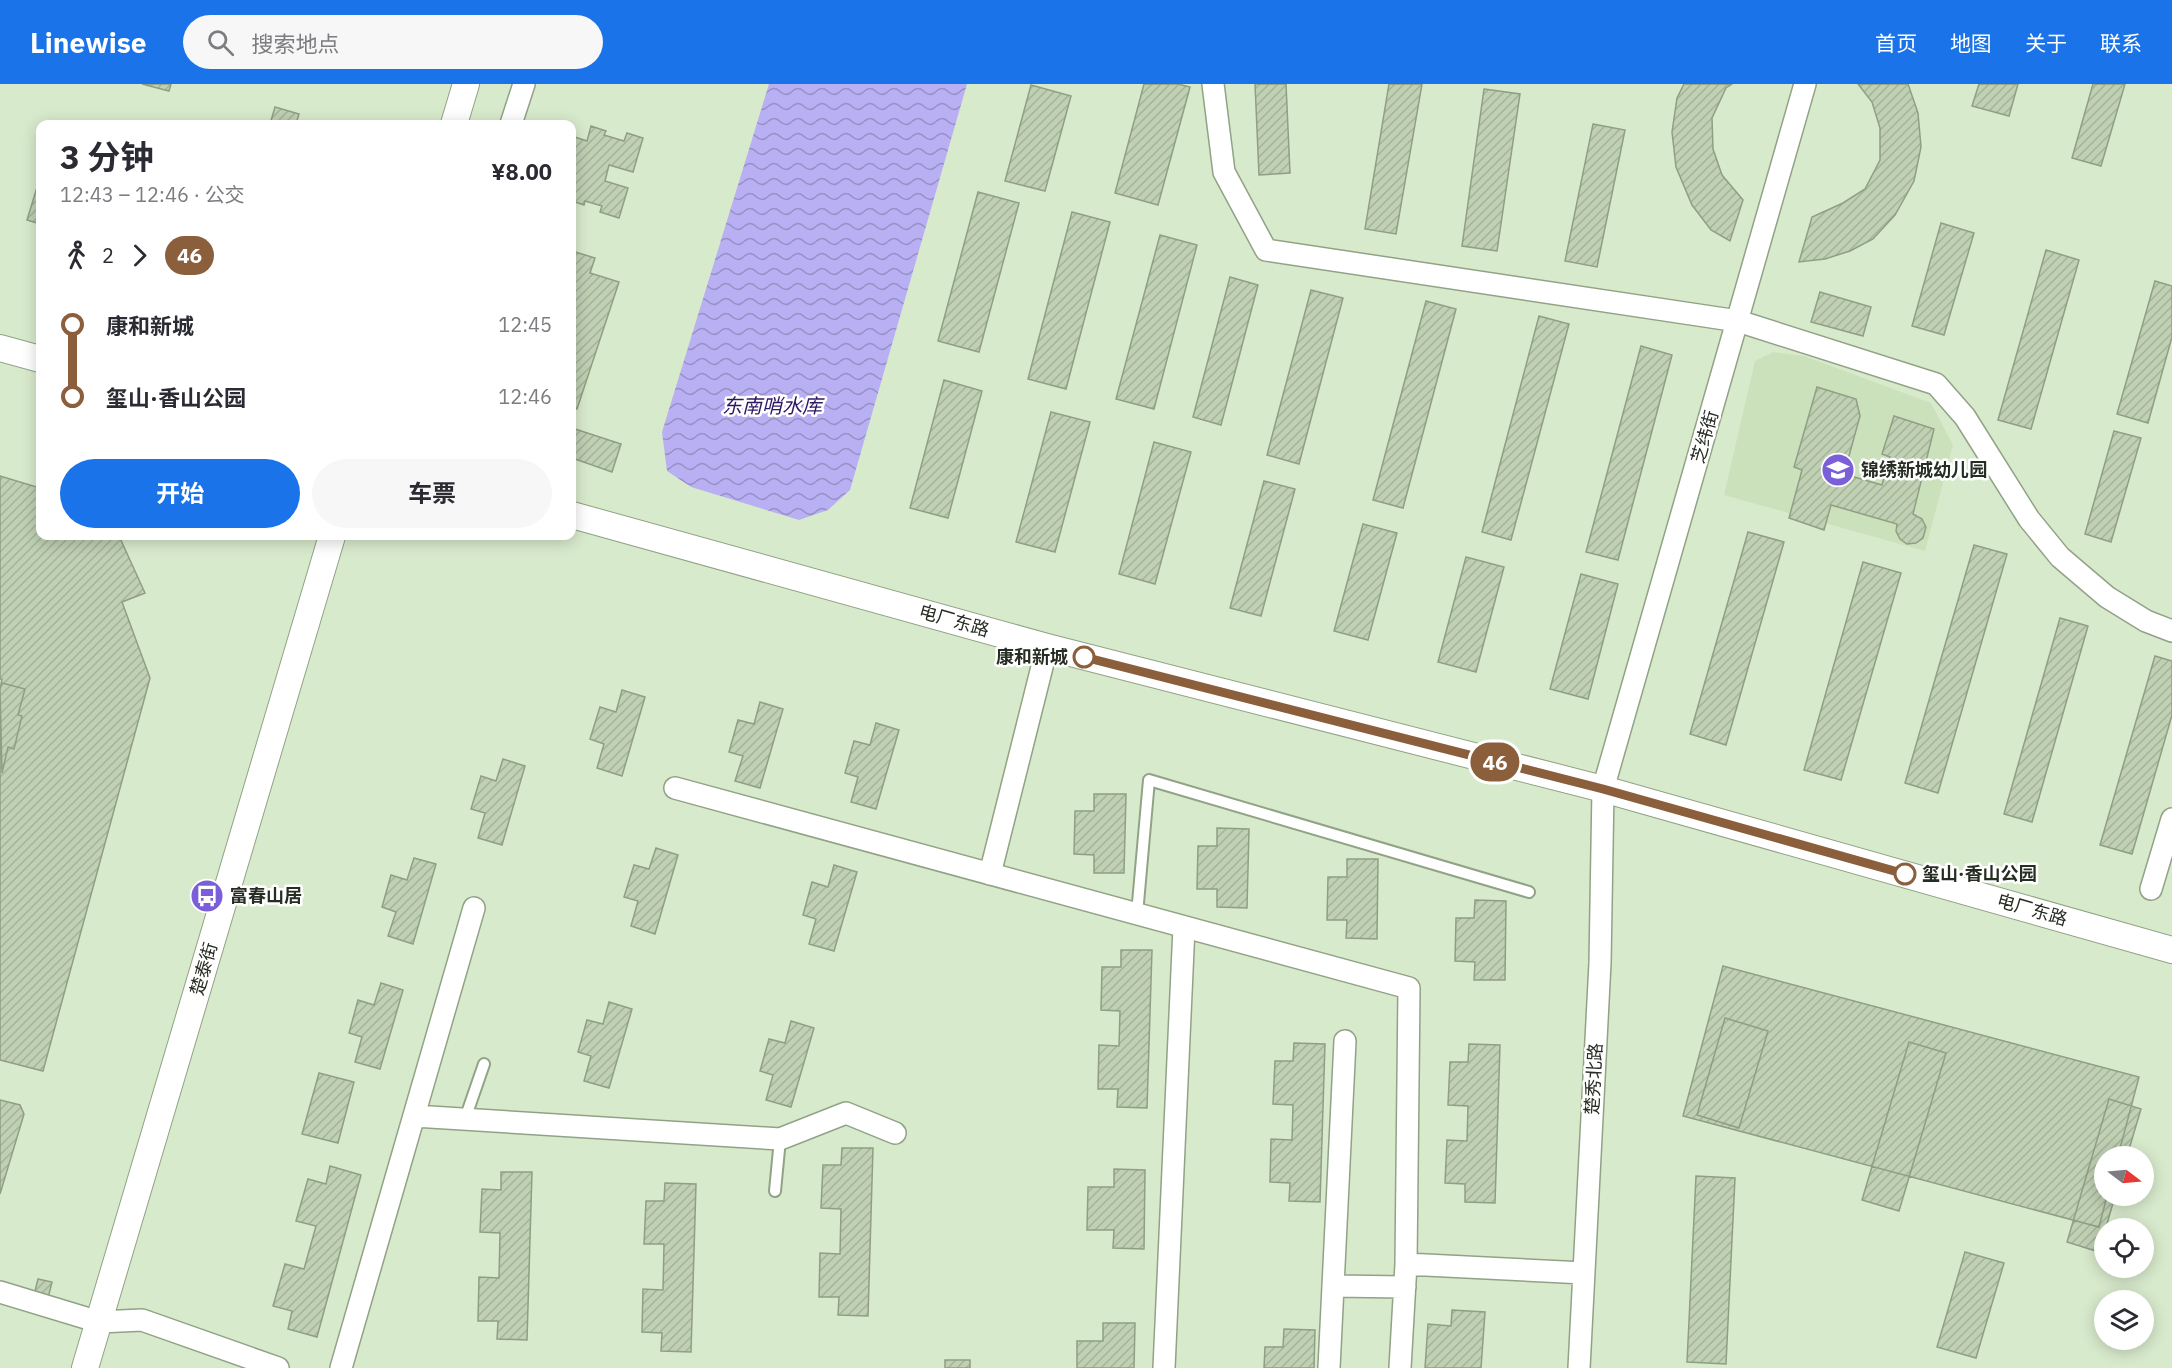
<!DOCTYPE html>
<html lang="zh">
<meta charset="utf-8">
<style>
:root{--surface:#fff;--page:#f7f7f7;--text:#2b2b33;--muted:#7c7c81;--accent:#1a73e8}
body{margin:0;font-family:"IBM Plex Sans","Noto Sans SC",sans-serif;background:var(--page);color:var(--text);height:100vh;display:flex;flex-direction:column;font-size:22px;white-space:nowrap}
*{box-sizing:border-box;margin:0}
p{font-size:20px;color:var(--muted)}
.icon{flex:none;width:33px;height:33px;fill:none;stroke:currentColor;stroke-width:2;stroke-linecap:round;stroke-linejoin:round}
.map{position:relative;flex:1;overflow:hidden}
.details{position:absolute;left:36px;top:36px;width:540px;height:420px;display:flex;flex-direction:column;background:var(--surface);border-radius:12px;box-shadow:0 3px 15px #0003}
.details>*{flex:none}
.badge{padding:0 12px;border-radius:20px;font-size:21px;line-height:39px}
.needle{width:39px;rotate:106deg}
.buttons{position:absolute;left:2094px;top:1062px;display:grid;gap:12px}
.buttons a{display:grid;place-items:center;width:60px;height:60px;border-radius:50%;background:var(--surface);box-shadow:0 3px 15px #0003;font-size:30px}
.map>.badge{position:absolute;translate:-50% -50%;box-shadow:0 0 0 3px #fff}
.legs{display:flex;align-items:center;gap:9px;height:66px;padding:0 24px;font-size:20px}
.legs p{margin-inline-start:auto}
.overview{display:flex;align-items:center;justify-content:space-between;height:102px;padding:0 24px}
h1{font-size:33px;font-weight:700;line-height:45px}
.cta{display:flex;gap:12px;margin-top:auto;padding:12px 24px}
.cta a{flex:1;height:69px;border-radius:36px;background:var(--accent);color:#fff;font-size:24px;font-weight:700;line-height:69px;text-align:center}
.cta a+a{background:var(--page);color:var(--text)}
ul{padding:0 24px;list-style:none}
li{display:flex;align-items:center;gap:21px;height:72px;font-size:22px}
li i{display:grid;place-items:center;width:9px;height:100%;margin:0 8px;background:currentColor}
li i::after{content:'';width:15px;height:15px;margin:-8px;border:4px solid;border-radius:50%;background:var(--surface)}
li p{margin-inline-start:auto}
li:first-child i{background:linear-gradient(#0000 50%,currentColor 0)}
li:last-child i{background:linear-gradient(currentColor 50%,#0000 0)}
header{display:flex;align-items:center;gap:36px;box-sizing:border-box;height:84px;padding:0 30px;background:var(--accent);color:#fff}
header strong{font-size:28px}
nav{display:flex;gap:33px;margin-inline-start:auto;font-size:21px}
.search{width:420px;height:54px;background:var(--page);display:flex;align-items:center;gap:15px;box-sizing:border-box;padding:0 21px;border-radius:33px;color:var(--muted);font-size:22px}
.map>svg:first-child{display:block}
.built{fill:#cbe1bc}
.water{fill:url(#water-waves)}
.building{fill:url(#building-hatch);stroke:#8f9f83;stroke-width:1.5}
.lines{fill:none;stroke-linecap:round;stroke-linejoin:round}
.service-casing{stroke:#91a286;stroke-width:14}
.minor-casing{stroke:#91a286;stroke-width:24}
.tertiary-casing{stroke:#91a286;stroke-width:28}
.service{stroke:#fff;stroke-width:10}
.minor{stroke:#fff;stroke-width:21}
.tertiary{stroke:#fff;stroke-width:26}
.line-1-casing{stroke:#fff;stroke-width:14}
.line-1{stroke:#8b5e3c;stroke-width:9}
.stop-1-dot{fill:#fff;stroke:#8b5e3c;stroke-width:3}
.labels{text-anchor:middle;stroke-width:5;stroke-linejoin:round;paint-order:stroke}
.street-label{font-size:18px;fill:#262d22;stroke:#fff}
.poi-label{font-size:18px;font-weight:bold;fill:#262d22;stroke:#fff;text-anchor:start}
.stop-label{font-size:18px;font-weight:bold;fill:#262d22;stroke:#fff;text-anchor:end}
.water-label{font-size:20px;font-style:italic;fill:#2d1662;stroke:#fff}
</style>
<header>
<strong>Linewise</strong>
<div class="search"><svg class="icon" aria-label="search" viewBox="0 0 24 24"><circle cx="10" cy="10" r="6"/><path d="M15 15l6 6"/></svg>搜索地点</div>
<nav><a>首页</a><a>地图</a><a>关于</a><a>联系</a></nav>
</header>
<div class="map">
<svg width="2172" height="1284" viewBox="0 0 2172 1284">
<defs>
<pattern id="water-waves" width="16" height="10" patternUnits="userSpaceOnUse" patternTransform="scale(1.5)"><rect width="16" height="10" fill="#b9b0f4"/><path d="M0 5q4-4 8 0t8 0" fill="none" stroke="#9690c5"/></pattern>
<pattern id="building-hatch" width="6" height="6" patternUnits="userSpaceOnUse" patternTransform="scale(1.5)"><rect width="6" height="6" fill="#bfd0b3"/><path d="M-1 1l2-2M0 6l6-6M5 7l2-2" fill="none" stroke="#a4b39a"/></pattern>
</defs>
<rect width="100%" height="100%" fill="#d8eacc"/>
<path class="built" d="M1773,268L1804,272L1931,319L1953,361L1925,467L1724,411L1755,277Z"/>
<path class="water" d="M769,0H967L850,406L828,426L799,436L691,403L667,387L662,348Z"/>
<path class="building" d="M142,0H171L169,7Z
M1144,0H1178L1190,3L1158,121L1115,109Z
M1255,0H1286L1290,89L1259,91Z
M1389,0H1422L1396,150L1365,145Z
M1684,0H1732L1726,4L1712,34L1713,65L1722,91L1743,116L1730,157L1711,146L1692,121L1676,83L1672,48L1677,14Z
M1858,0H1908L1918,29L1921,63L1914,97L1895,131L1873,155L1850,167L1825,175L1799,178L1812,133L1843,119L1865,105L1880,76V44L1872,18Z
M1979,0H2018L2009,32L1972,22Z
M2093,0H2125L2101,82L2072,74Z
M1031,1L1071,12L1045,107L1005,97Z
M1484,5L1520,10L1497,167L1462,162Z
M275,23L299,30L296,40H270Z
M1593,40L1625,46L1597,183L1565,177Z
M591,42L606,47L604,51L624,57L627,49L643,54L633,88L609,81L605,97L628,104L619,134L600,128L602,122L585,117L584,121L572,117L573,98H572V52L587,57Z
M38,100L40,101V140L27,136Z
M978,108L1019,119L979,268L938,257Z
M1072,128L1110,138L1066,305L1028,295Z
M1941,139L1974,149L1944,251L1912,242Z
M1160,151L1197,161L1154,325L1116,315Z
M2046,166L2079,176L2031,345L1998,336Z
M572,167L595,174L590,189L619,198L577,325L572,323Z
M1230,193L1258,201L1221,341L1193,333Z
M2155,197L2172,202V253L2148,339L2117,330Z
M1311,206L1343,214L1299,380L1267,371Z
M1820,208L1871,223L1863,252L1811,238Z
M1426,217L1456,225L1403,424L1373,416Z
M1539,232L1569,240L1511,456L1482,448Z
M1641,262L1672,271L1618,476L1586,468Z
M944,296L982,307L948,434L910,424Z
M1817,303L1856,315L1860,332L1844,390L1882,401L1890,373L1882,370L1894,332L1934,345L1913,430L1922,435L1926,443L1923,454L1916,459L1907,460L1900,455L1896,447L1897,440L1831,421L1824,446L1789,434L1802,386L1794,383Z
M1051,328L1090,338L1055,468L1016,458Z
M572,344L621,360L612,388L572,374Z
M2114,347L2141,354L2111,458L2085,450Z
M1154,358L1191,368L1155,500L1119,490Z
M0,392L40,404V452H119L145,509L122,518L150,594L43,987L0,976V605L2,595H0Z
M1264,397L1295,405L1261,532L1230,524Z
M1363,440L1397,449L1368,556L1334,547Z
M1748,448L1784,458L1726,661L1690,650Z
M1974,461L2007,470L1938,709L1905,699Z
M1466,473L1504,483L1476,588L1438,578Z
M1863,478L1901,489L1841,696L1804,686Z
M1581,490L1618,500L1588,615L1550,605Z
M2060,534L2088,542L2032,738L2004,730Z
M2155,572L2172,577V631L2132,770L2100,761Z
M2,599L25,605L18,631L22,632L14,665L8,663L2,689L0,605Z
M622,606L645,613L622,692L597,684L604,660L590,655L600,623L616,628Z
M760,618L783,625L760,704L735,697L743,672L729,668L738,636L754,640Z
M876,639L899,646L876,725L851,718L858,693L845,689L854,657L870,661Z
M503,675L525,682L502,761L478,754L485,729L471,725L481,692L496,697Z
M1094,710H1126L1124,789H1094V771L1074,770L1075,727H1094Z
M1217,744L1249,745L1247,824L1217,823V805H1197L1198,762H1217Z
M656,764L678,771L655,850L631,842L638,817L624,813L634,781L649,785Z
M414,774L436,780L413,860L388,852L396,828L382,823L391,791L407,796Z
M1347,775H1378L1377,855L1346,854L1347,836H1327L1328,793H1347Z
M834,781L857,788L834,867L809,860L816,835L803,831L812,798L828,803Z
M1475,816L1506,817L1505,896H1474L1475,878L1455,877L1456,834H1474Z
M1121,866H1152L1147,1024L1117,1023L1118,1005H1098L1099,961L1119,962L1120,927L1101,926L1102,883H1121Z
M1723,882L2139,993L2118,1072H2104V1112H2107L2099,1143L1683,1032Z
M381,899L403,906L380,985L355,978L362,953L349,949L358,916L374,921Z
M609,918L632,925L609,1004L584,997L591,972L578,968L587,936L603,940Z
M1725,934L1768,947L1739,1044L1697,1031Z
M791,937L814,944L791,1023L766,1016L773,991L760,987L769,955L785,959Z
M1909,958L1946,969L1899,1127L1862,1116Z
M1294,959L1325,960L1320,1118L1289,1117L1290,1099L1270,1098L1271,1055L1292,1056L1293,1021L1273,1020L1275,977H1293Z
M1469,960L1500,961L1495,1119L1465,1118V1100L1445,1099L1447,1056L1467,1057L1468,1022L1448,1021L1450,978H1468Z
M319,989L354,998L338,1059L302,1050Z
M2109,1015L2141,1025L2127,1072H2104V1112H2115L2099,1168L2067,1158Z
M0,1016L20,1021L24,1030L0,1110Z
M842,1064H873L868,1232L838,1231L839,1213H819L820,1169L840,1170L841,1125L821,1124L823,1081H841Z
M330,1082L361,1091L317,1253L288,1245L292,1227L273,1222L285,1180L304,1185L316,1142L296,1137L308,1095L326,1100Z
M1114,1085L1145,1086L1144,1165L1113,1164L1114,1146H1087L1088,1103H1114Z
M501,1088H532L527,1256L497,1255L498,1237H478L479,1193L499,1194L500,1149L480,1148L482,1105L501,1106Z
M1696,1092L1735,1094L1726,1280L1687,1278Z
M665,1099L696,1100L691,1268L661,1267L662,1249L642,1248L643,1205L663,1206L664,1160H644L646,1117H664Z
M1965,1168L2004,1179L1976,1274L1937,1263Z
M38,1195L52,1198L48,1214L34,1211Z
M1452,1226L1485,1228L1481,1284H1425L1428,1240L1451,1242Z
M1103,1239H1135L1134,1284H1077V1257H1103Z
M1284,1245L1315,1246L1314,1284H1264L1265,1263H1283Z
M945,1276H970V1284H945Z"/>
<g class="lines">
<defs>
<path id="service" d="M1137,830L1149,696L1529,808
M465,1035L484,980
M775,1107L780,1055"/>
<path id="minor" d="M1213,0L1224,88L1266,166L1738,237L1936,300L1965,333L2029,435L2060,473L2107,513L2146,537L2172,547
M511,40L524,0
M675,704L1409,904L1406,1180L1400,1284
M990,790L1047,563
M2151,805L2172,735
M414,1032L780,1055L846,1029L895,1049
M1406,1180L1584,1189
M1334,1202L1405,1203
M0,1208L99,1238L142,1236L278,1284
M341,1284L474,824
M1164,1284L1184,843
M1329,1284L1345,957
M1579,1284L1600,879L1603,705L1805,0"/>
<path id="tertiary" d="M454,40L466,0
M0,264L40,275
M572,431L1047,563L1603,705L2172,866
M85,1284L332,452"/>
</defs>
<use href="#service" class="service-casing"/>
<use href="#minor" class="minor-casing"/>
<use href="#tertiary" class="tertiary-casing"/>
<use href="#service" class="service"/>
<use href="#minor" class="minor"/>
<use href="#tertiary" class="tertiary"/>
</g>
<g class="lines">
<defs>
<path id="line-1" d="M1084,573L1603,705L1905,790"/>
</defs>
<use href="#line-1" class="line-1-casing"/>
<use href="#line-1" class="line-1"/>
</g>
<defs>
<symbol id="school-disc" viewBox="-11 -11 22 22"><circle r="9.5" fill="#7a5fd9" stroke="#fff"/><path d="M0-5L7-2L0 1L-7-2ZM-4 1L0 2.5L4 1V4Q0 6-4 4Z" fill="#fff"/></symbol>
<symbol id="bus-disc" viewBox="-11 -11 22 22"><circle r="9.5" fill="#7a5fd9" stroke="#fff"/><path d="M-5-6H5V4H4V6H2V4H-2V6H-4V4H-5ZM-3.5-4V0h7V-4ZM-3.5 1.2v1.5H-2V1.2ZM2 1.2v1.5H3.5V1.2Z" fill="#fff"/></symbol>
</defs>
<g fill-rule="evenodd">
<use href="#school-disc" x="1819" y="367" width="38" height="38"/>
<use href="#bus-disc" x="188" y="793" width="38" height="38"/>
</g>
<g class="stop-1-dot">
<circle cx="1084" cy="573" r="10"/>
<circle cx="1905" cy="790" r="10"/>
</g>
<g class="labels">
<g class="street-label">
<text transform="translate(1705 353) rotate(-74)" y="6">芝纬街</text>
<text transform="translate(954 537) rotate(16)" y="6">电厂东路</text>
<text transform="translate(2032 826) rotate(16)" y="6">电厂东路</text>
<text transform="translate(204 885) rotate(-74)" y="6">楚泰街</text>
<text transform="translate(1594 995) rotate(-87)" y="6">楚秀北路</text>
</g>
<g class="poi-label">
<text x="1861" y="392">锦绣新城幼儿园</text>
<text x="230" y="818">富春山居</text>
</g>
<g class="stop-label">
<text x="1068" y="579">康和新城</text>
<text x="1922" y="796" text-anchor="start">玺山·香山公园</text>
</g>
<g class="water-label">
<text x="772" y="329">东南哨水库</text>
</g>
</g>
</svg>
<div class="buttons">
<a><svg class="needle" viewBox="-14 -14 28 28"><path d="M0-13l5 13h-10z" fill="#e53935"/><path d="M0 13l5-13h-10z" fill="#7c7c81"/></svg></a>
<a><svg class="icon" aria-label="locate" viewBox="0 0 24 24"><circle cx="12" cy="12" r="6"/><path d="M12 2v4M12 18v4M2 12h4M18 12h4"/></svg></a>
<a><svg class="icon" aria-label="layers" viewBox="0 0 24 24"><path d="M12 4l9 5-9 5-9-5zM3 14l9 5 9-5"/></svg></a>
</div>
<b class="badge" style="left:1495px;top:678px;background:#8b5e3c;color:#fff">46</b>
<section class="details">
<div class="overview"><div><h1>3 分钟</h1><p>12:43 – 12:46 · 公交</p></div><b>¥8.00</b></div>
<div class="legs"><svg class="icon" aria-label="walk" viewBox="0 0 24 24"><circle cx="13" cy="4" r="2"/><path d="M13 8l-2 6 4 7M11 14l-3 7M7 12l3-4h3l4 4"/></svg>2<svg class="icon" aria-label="forward" viewBox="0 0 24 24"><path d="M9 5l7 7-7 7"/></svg><b class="badge" style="background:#8b5e3c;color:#fff">46</b></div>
<ul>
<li><i style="color:#8b5e3c"></i><b>康和新城</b><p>12:45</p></li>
<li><i style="color:#8b5e3c"></i><b>玺山·香山公园</b><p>12:46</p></li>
</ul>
<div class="cta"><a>开始</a><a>车票</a></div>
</section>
</div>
